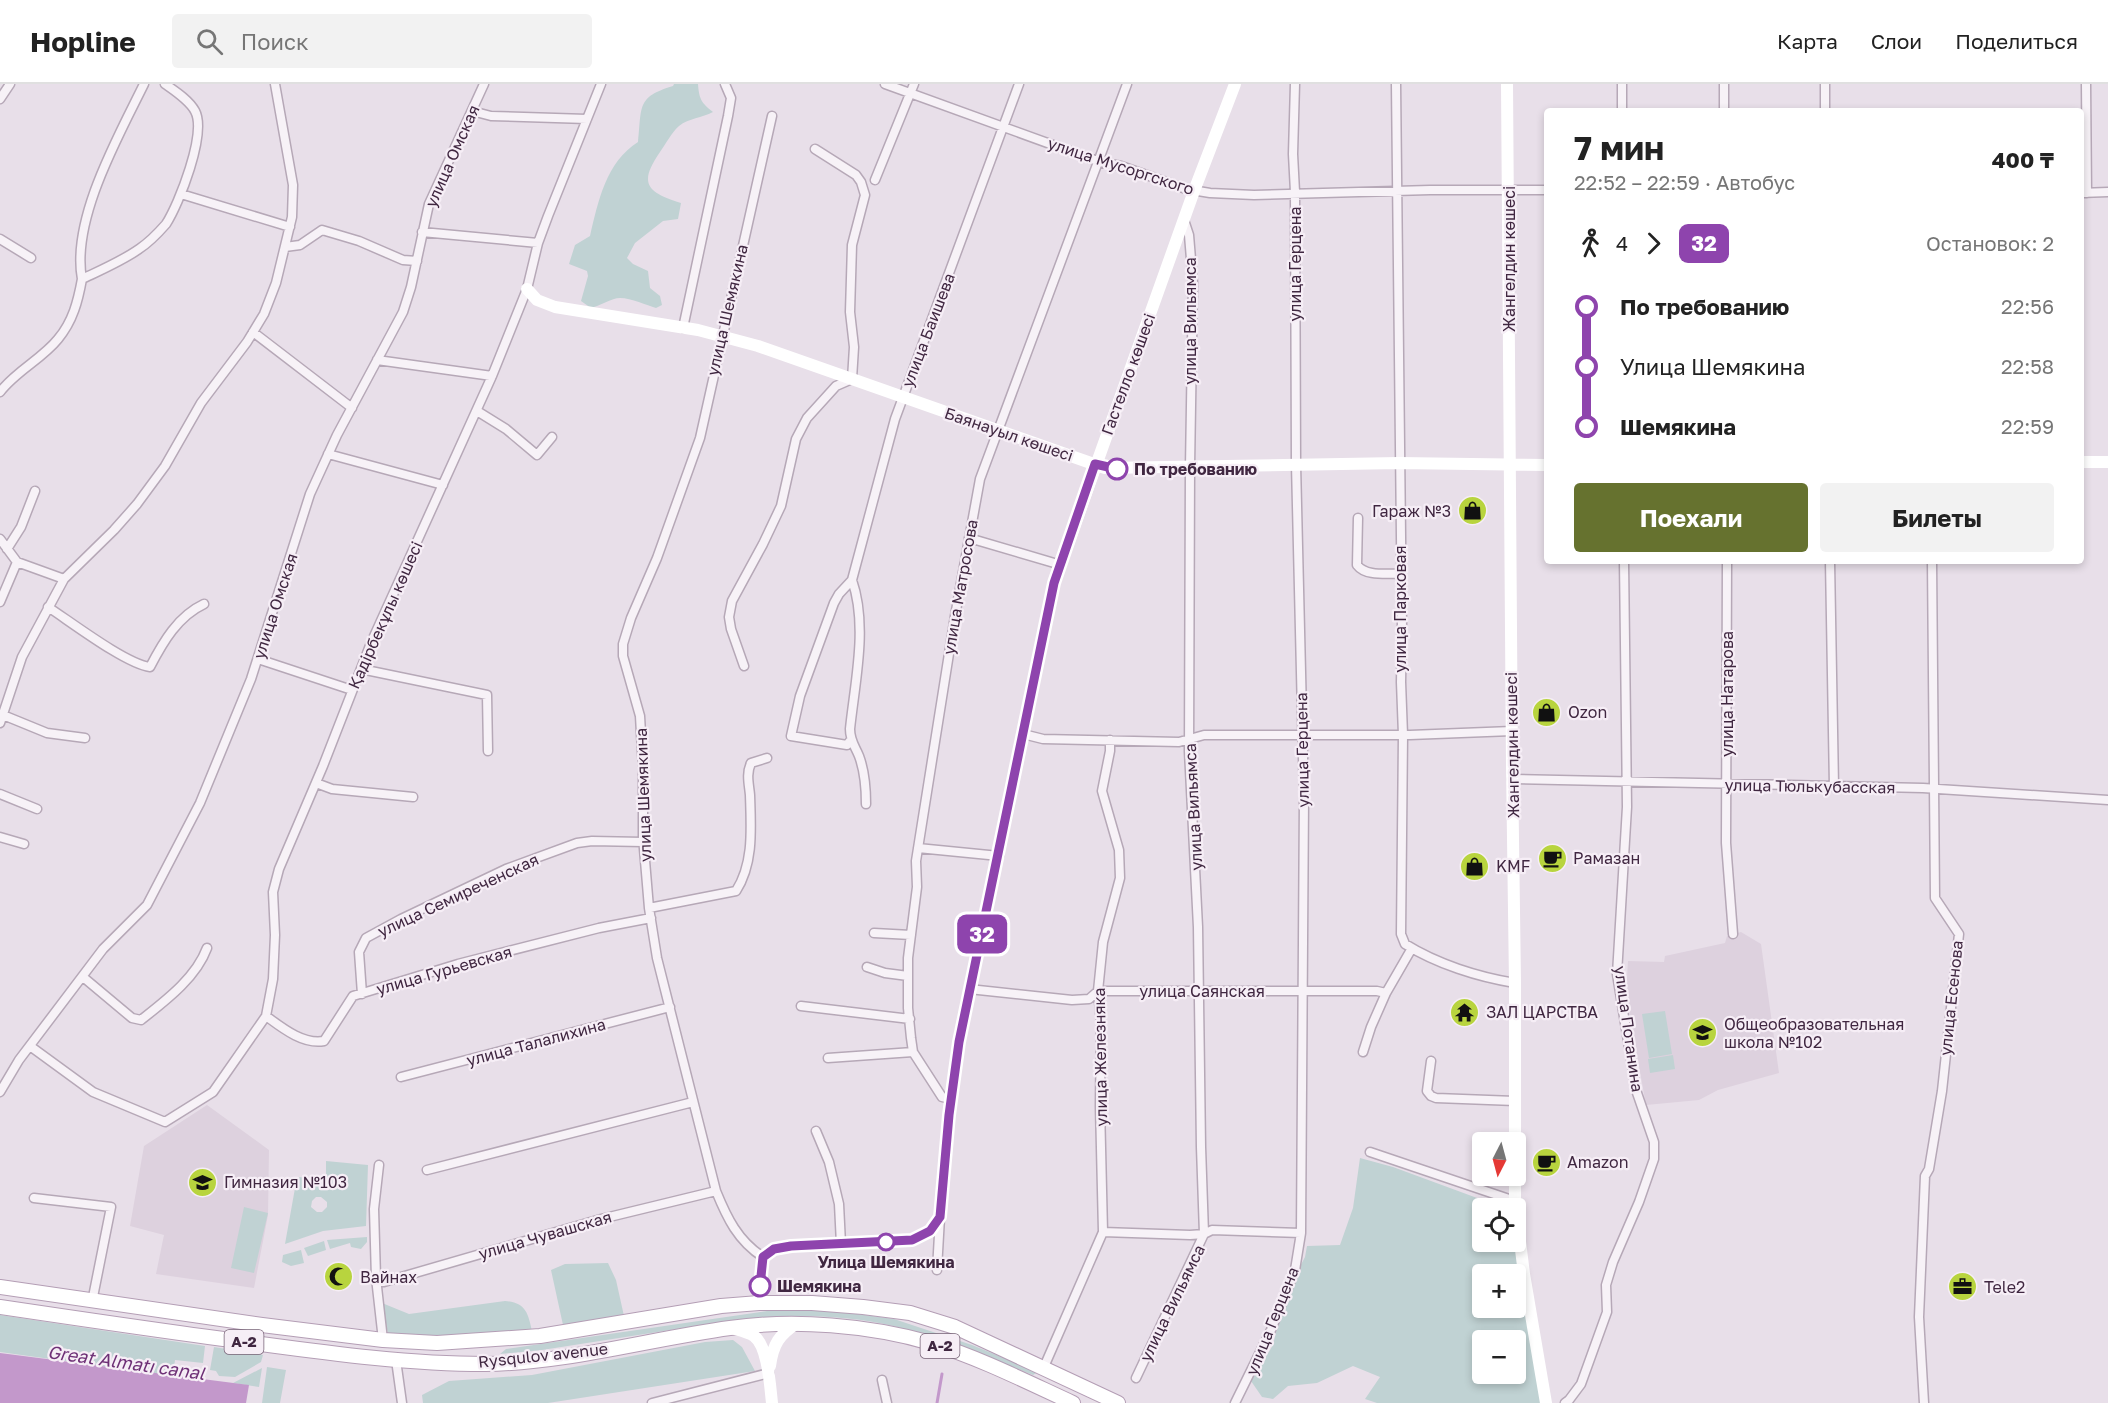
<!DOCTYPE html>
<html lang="ru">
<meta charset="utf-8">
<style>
:root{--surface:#fff;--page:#f2f2f2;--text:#222;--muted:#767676;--line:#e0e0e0;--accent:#66722f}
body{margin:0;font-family:"Golos Text",sans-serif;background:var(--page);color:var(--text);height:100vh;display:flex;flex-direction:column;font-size:22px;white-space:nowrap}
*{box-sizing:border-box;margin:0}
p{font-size:20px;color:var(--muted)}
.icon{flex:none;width:33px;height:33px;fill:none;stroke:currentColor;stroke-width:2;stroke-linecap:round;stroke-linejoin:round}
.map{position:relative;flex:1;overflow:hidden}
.panel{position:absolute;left:1544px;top:24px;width:540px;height:456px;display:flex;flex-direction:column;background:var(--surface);border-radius:6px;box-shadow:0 3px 9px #0003}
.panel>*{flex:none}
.badge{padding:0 12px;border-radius:9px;font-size:21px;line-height:39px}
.needle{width:39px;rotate:186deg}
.fabs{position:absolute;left:1472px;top:1048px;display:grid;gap:12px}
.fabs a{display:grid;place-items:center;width:54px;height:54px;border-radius:6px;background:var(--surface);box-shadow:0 3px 9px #0003;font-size:30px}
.map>.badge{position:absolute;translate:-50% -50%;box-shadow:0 0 0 3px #fff}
.legs{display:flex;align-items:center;gap:9px;height:66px;padding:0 30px;font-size:20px}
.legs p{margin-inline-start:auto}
.head{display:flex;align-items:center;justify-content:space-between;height:102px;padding:0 30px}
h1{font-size:33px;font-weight:700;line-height:45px}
.primary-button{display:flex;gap:12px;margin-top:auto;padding:12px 30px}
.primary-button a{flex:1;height:69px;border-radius:6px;background:var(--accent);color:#fff;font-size:24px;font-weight:700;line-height:69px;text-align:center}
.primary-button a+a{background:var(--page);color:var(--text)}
ul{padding:0 30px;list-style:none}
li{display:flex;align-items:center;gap:21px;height:60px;font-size:22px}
li i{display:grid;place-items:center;width:9px;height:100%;margin:0 8px;background:currentColor}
li i::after{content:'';width:15px;height:15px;margin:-8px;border:4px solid;border-radius:50%;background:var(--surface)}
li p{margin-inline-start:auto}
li:first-child i{background:linear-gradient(#0000 50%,currentColor 0)}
li:last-child i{background:linear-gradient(currentColor 50%,#0000 0)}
header{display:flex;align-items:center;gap:36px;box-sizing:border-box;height:84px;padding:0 30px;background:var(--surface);border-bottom:2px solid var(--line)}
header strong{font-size:28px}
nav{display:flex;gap:33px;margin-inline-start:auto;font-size:21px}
.search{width:420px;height:54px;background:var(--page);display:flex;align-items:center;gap:15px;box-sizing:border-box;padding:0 21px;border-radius:6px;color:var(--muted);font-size:22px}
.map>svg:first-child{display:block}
.built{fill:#ddd1de}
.green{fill:#c0d2d3;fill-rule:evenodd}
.water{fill:#c398cb}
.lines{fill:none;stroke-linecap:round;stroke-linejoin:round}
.stream{stroke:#c398cb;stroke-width:3}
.street-casing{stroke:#b6a8b7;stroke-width:11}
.primary-casing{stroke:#b49eb5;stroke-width:16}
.street{stroke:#f7f2f7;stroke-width:8}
.secondary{stroke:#fff;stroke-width:12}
.primary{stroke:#fff;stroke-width:14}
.line-1-casing{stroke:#fff;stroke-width:14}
.line-1{stroke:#8e44ad;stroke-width:9}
.stop-1-dot{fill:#fff;stroke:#8e44ad;stroke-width:3}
.labels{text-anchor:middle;stroke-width:4.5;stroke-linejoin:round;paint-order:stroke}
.shield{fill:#f6eef6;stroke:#776377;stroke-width:1.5}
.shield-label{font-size:15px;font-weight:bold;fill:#402741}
.street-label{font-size:16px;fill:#402741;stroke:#f6eef6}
.stop-label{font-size:16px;font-weight:bold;fill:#402741;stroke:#f6eef6;text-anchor:start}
.poi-label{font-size:16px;fill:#402741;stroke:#f6eef6;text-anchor:start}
.water-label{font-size:18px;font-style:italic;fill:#6e3076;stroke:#f6eef6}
</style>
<header>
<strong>Hopline</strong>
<div class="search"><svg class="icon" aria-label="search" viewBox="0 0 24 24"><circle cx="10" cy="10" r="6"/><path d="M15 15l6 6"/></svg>Поиск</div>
<nav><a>Карта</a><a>Слои</a><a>Поделиться</a></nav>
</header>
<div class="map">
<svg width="2108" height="1319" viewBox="0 0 2108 1319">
<rect width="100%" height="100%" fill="#e8dfe9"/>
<path class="built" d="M1741,848L1761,860L1779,989L1718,1006L1699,1016L1646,1021L1626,910L1628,877L1664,878L1665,872L1725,859L1727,852Z
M207,1021L269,1066L268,1131L254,1204L156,1190L164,1151L130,1142L144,1062Z"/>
<path class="green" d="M674,0H698C699,14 701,19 713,28C702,34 689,34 679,42C671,49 666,60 660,68C638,100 647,108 681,119L678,135L663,137L635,159L627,174L633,180L648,187L650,204L660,212L662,221L656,224C645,221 625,211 614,215C607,217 599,222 591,224L581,217L588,192L587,187L569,180L575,161L590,152C598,118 606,78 638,58C642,23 636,13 673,2Z
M1665,927L1672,970L1649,974L1642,930Z
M1673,971L1675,985L1650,989L1648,975Z
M1360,1074L1393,1083L1507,1125H1482V1158H1515L1544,1319H1377L1365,1315L1380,1293L1353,1282L1317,1299L1288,1302L1273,1315L1262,1313L1251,1297L1273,1261L1281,1227L1292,1209L1294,1194L1305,1173L1307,1162L1340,1161L1353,1124ZM1482,1191H1515V1224H1482ZM1482,1257H1515V1290H1482Z
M326,1077L368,1081L366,1142L323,1147L285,1160L297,1093L317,1094L318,1092H326ZM316,1113H321L327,1118V1123L322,1128H317L311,1123L312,1117Z
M244,1123L268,1129L254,1189L231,1184Z
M367,1153V1158L361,1165L351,1163L350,1159L330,1165L327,1156Z
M324,1157L326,1166L308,1172L304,1164Z
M301,1166L304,1179L291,1182L282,1178L283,1171Z
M608,1179L616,1196L624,1232L563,1241L551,1186L565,1180Z
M505,1217C526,1219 528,1229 532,1247L462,1254L388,1250L382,1219L409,1230Z
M774,1226L835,1227L894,1235L972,1261L1038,1288L1033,1291C988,1273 941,1253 893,1242C844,1230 791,1231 741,1235L542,1266L500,1270L506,1265Z
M0,1231L205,1262L203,1279L175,1276L173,1292L0,1268Z
M733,1256L742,1263L755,1287L548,1319H423L422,1311L449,1297L532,1291L705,1258Z
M214,1263L263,1271L261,1278L235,1293L219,1292L216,1287L210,1286Z
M267,1283L286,1286L280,1319H262Z
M262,1284L259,1303L233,1299Z"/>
<path class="water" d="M0,1269L249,1301L246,1319H0Z"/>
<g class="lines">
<path class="stream" d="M937,1319L942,1290"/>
<defs>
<path id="street" d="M885,0L1100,78L1121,82L1186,105L1210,109L1254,111L1430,106H1546
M1396,0L1402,543L1401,598L1403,651L1401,850L1405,860C1437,880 1478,893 1515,899
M1622,0V27
M1724,0V27
M2086,0L2087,109
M0,15L10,0
M472,27L491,32L587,35
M1825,27V0
M875,96L914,0
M2080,109L2108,108
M181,110L290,143
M422,148L538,159
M0,155L31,174
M285,163L300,161L322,146L359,157L403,176L417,177
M82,195C71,136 118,53 144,0
M683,244L728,32L731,14L725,0
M253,248L352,324
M377,276L492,292
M0,308C16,287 42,275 58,255C73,237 78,217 82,195C101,186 122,177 139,165C148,159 159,148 166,140C179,120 207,49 195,27C189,16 175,7 165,0
M477,327L506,345L537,371L552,353
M328,370L443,401
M1358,434L1357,481C1366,493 1388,489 1401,490
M969,454L1061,481
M0,455L17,478L64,495
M7,465L21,443L35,407
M1727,477L1726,759L1733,850
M1830,477L1834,703
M852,496C868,542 855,597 850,645C850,657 855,662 859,672C865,688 866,703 866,720
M0,518L17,478
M48,523C71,538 126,580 150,583C163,558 178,532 204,520
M258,575L352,606
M744,582L731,545L729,533L732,517L763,460L781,422L796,355L807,334L836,302L852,295L854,263L850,228L852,161L865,111L861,98L856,91L815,65
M361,585L487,611L488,667
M3,631L47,649L85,654
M0,639L22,573L64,495L114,446L137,420L165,382L201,319L247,258L264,230L276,199L292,133L293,101L275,0
M1023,650L1043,655L1179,658L1204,651H1410L1512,647
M850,657L847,661L791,652L800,612L834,519L839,510L852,496L895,335L1019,0
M1512,695L1923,704L2108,716
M316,699L332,705L413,713
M0,710L37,725
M0,753L24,760
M918,764L999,772
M649,824L736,807C754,779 751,744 750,711C749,700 746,690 751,679L767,674
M874,849L911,851
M867,883L885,889L908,892
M83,893L132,934L141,936C165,917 196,894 207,864
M969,905L1072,916L1089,915L1098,907H1377L1386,909L1412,864
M362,910L359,868L366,854L401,835L506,785L577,759L592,757L643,758
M801,922L910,935
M266,932C281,943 303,961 324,957L353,912L458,880L599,844L651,834
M30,962L93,1008L165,1038L213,1008L266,932L273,895L275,851L273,808L279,785L323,682L371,559L492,292L527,205L538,159L548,132L601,0
M1363,968L1371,943L1386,909
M828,974L913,968
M1431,977L1427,1007L1431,1012L1436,1014L1515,1017
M401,993L670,923
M0,1008L19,976L103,865L147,821L200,719L251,595L310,410L337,351L403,228L411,203L429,120L484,0
M951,1015L942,1013L913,968L911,954L908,924V874L917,803L916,777L955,532L980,395L1127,0
M816,1047L829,1078L839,1120L841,1160
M1370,1068L1515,1117
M379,1081L374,1125L376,1194L383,1256
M427,1086L693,1018
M34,1114L111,1123L92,1218
M1103,1148L1190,1151L1204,1150L1212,1146L1301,1149
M763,1173C738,1157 727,1134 716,1107L657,874L649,824L643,753V684L640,632L623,572V560L631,534L657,474L700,354L772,32
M937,1186L940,1133
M376,1198H384L601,1135L716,1107
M396,1276L402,1319
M1044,1283L1103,1148L1100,1022L1101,937L1098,907L1103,858L1120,794L1119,766L1102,707L1110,667V656
M1136,1294L1204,1150L1201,1063L1198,843L1189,667L1190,383L1193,199L1189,151L1184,136
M882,1296L887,1319
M652,1319L769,1289
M1235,1319L1271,1246L1295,1186L1301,1149L1304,713L1296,380L1295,108L1293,70L1295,0
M1565,1319L1569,1316L1581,1300L1607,1228L1606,1201L1613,1178L1639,1118L1654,1075V1058L1636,1006L1617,890L1627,723L1624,477
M1924,1319L1919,1233L1925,1092L1929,1085L1942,1007L1959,850L1935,814L1932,477"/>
<path id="primary" d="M0,1203L262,1241L383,1256L437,1259L540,1252L721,1222L759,1219H812L863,1223L910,1229L955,1243L1118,1319
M0,1223C87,1236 174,1249 261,1260C335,1270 411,1280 485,1280C568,1279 649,1255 730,1244C794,1235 869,1241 931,1259C980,1274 1027,1298 1073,1319"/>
</defs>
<use href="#street" class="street-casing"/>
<use href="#primary" class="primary-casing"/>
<use href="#street" class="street"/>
<path class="secondary" d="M1507,0L1512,682L1515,899V1117L1524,1190L1546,1319
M527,205L537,216L555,223L698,246L758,262L1105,384L1399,379L1546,381
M2080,378H2108
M759,1219L763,1173L774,1165L791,1162L912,1156L930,1147L940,1133L949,1031L959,958L1054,499L1194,107L1235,0
M731,1244C738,1246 748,1248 754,1252C768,1262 770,1302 772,1319
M770,1282C773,1260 779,1251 797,1239"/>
<use href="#primary" class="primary"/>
</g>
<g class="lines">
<defs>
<path id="line-1" d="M760,1202L763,1173L774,1165L791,1162L912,1156L930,1147L940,1133L949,1031L959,958L1054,499L1095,380L1117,385"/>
</defs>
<use href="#line-1" class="line-1-casing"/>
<use href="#line-1" class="line-1"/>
</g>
<defs>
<symbol id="shop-disc" viewBox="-11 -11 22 22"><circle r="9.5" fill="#b8d43e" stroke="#f6eef6"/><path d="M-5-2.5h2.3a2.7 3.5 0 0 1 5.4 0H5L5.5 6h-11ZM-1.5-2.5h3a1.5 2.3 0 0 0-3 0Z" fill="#111"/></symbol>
<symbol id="cafe-disc" viewBox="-11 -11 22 22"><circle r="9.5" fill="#b8d43e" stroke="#f6eef6"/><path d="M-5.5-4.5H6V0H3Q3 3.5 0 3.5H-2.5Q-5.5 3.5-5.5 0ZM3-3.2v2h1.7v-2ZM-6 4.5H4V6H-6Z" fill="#111"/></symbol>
<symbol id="temple-disc" viewBox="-11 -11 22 22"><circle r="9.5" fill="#b8d43e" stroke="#f6eef6"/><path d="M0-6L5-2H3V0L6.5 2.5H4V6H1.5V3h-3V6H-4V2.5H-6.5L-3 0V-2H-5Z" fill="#111"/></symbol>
<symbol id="school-disc" viewBox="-11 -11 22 22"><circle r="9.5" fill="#b8d43e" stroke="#f6eef6"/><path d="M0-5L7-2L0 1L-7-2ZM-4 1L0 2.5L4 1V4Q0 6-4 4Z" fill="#111"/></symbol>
<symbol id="mosque-disc" viewBox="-11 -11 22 22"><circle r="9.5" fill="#b8d43e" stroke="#f6eef6"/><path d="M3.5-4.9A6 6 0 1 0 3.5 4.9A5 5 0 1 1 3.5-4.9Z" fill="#111"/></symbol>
<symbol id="office-disc" viewBox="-11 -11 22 22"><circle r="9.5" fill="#b8d43e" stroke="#f6eef6"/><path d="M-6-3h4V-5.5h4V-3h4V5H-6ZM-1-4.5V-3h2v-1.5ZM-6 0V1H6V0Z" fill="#111"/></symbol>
</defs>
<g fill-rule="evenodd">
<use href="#shop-disc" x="1456" y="410" width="33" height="33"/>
<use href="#shop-disc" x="1530" y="612" width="33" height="33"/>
<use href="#cafe-disc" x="1536" y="758" width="33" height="33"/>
<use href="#shop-disc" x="1458" y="766" width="33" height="33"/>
<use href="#temple-disc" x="1448" y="912" width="33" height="33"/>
<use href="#school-disc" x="1686" y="932" width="33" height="33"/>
<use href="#cafe-disc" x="1530" y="1062" width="33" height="33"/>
<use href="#school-disc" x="186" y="1082" width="33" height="33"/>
<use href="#mosque-disc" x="322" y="1176" width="33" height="33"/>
<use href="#office-disc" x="1946" y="1186" width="33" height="33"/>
</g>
<g class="stop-1-dot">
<circle cx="1117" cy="385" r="10"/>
<circle cx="886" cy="1158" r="8"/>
<circle cx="760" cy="1202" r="10"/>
</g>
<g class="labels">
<g class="shield">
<rect x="224.5" y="1246" width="39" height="24" rx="4.5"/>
<rect x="920.5" y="1250" width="39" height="24" rx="4.5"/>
</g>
<g class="shield-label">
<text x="244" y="1263">A-2</text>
<text x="940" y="1267">A-2</text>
</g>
<g class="street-label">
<text transform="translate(452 72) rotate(-66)" y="6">улица Омская</text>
<text transform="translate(1121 82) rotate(18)" y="6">улица Мусоргского</text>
<text transform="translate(1509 175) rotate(-90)" y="6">Жангелдин көшесі</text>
<text transform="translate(1295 180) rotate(-90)" y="6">улица Герцена</text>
<text transform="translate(727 226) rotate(-77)" y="6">улица Шемякина</text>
<text transform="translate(1190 237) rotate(-90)" y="6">улица Вильямса</text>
<text transform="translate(928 246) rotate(-69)" y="6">улица Баишева</text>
<text transform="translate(1128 290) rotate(-70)" y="6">Гастелло көшесі</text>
<text transform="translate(1009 350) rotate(19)" y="6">Баянауыл көшесі</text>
<text transform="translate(960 503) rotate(-80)" y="6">улица Матросова</text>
<text transform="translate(275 522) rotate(-72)" y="6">улица Омская</text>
<text transform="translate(1400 525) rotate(-90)" y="6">улица Парковая</text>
<text transform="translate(385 531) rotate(-66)" y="6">Қадірбекұлы көшесі</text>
<text transform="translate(1727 610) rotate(-90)" y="6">улица Натарова</text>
<text transform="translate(1512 661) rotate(-91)" y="6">Жангелдин көшесі</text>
<text transform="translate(1302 666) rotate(-91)" y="6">улица Герцена</text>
<text transform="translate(1810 702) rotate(1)" y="6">улица Тюлькубасская</text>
<text transform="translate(643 711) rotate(-92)" y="6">улица Шемякина</text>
<text transform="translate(1193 723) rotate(-93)" y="6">улица Вильямса</text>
<text transform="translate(458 811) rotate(-25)" y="6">улица Семиреченская</text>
<text transform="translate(444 886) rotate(-16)" y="6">улица Гурьевская</text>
<text x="1202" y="913">улица Саянская</text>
<text transform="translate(1951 914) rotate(-84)" y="6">улица Есенова</text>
<text transform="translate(1629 945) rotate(82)" y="6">улица Потанина</text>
<text transform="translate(536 958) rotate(-15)" y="6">улица Талалихина</text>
<text transform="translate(1100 973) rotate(-91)" y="6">улица Железняка</text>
<text transform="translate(545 1151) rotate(-16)" y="6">улица Чувашская</text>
<text transform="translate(1172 1219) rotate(-64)" y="6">улица Вильямса</text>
<text transform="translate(1272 1237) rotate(-68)" y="6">улица Герцена</text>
<text transform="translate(543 1271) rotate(-6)" y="6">Rysqulov avenue</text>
</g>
<g class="stop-label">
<text x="1134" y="391">По требованию</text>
<text x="886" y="1184" text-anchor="middle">Улица Шемякина</text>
<text x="777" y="1208">Шемякина</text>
</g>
<g class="poi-label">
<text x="1451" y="433" text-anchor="end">Гараж №3</text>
<text x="1568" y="634">Ozon</text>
<text x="1573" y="780">Рамазан</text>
<text x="1496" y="788">KMF</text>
<text x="1486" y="934">ЗАЛ ЦАРСТВА</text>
<text x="1724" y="946">Общеобразовательная<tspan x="1724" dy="18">школа №102</tspan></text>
<text x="1567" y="1084">Amazon</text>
<text x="224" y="1104">Гимназия №103</text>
<text x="360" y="1199">Вайнах</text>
<text x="1984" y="1209">Tele2</text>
</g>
<g class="water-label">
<text transform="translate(126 1279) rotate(8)" y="6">Great Almatı canal</text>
</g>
</g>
</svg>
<div class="fabs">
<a><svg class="needle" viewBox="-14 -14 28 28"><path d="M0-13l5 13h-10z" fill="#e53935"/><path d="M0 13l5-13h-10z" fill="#767676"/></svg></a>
<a><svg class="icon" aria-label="locate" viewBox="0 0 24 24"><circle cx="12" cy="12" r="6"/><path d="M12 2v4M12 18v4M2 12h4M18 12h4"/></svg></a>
<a>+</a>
<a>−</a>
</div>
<b class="badge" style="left:982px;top:850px;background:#8e44ad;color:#fff">32</b>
<section class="panel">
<div class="head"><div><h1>7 мин</h1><p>22:52 – 22:59 · Автобус</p></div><b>400 ₸</b></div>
<div class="legs"><svg class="icon" aria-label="walk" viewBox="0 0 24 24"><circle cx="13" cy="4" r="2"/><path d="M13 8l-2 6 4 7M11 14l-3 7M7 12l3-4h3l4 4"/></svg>4<svg class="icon" aria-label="forward" viewBox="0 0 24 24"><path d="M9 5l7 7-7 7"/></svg><b class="badge" style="background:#8e44ad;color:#fff">32</b><p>Остановок: 2</p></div>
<ul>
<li><i style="color:#8e44ad"></i><b>По требованию</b><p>22:56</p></li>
<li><i style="color:#8e44ad"></i><span>Улица Шемякина</span><p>22:58</p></li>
<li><i style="color:#8e44ad"></i><b>Шемякина</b><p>22:59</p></li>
</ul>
<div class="primary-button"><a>Поехали</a><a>Билеты</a></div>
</section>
</div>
